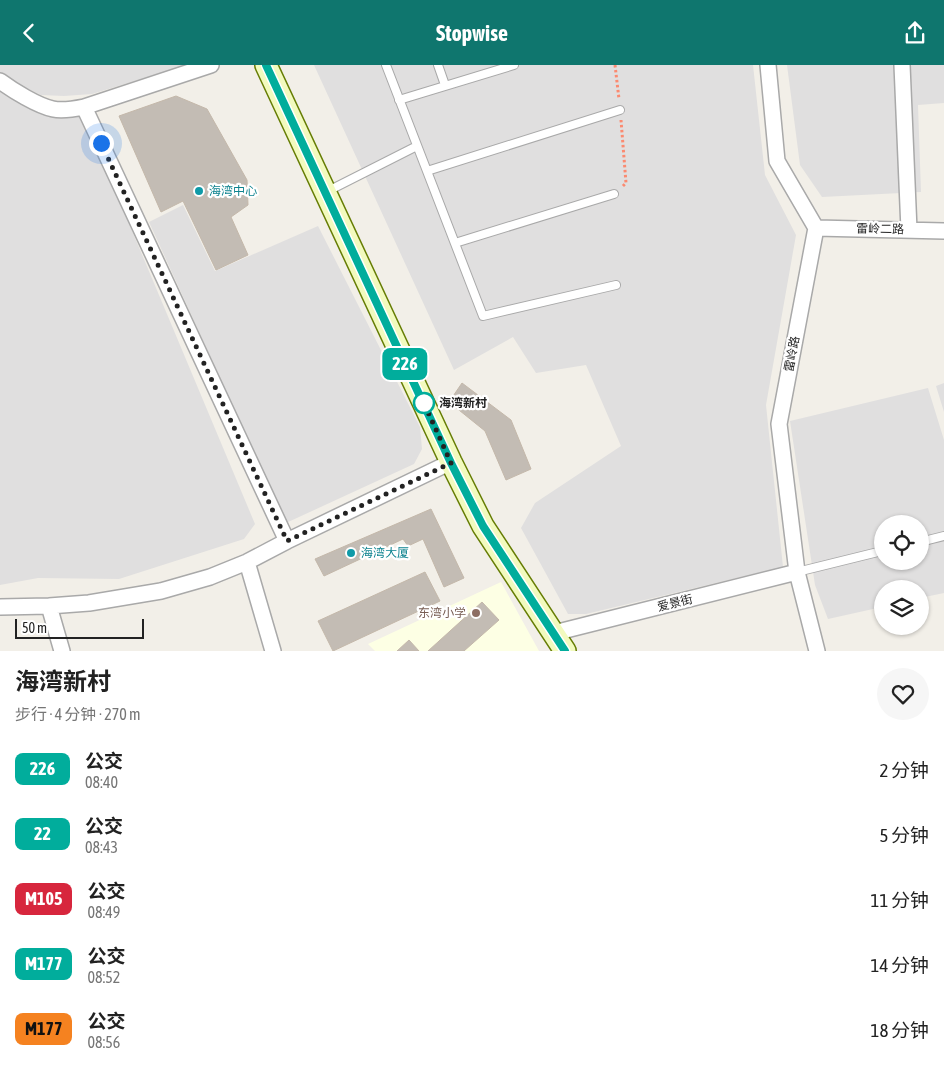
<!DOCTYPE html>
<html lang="zh">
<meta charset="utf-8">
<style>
:root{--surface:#fff;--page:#f6f6f6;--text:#222;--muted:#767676;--accent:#0f766e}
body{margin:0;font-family:"Asap Condensed","Noto Sans SC",sans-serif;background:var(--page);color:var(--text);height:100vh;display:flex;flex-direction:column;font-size:19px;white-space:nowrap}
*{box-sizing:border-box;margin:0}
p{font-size:16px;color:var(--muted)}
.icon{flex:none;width:28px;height:28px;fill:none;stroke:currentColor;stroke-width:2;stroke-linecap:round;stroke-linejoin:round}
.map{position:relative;height:586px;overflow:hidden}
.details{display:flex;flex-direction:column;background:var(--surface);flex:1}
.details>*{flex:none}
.badge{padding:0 10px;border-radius:8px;font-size:18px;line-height:32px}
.controls{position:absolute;left:874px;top:450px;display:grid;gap:10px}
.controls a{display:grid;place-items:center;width:55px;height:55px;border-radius:50%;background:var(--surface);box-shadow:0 1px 4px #0004;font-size:25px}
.scale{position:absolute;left:15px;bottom:12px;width:129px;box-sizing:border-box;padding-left:5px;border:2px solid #222;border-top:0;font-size:14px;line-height:18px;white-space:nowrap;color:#222;-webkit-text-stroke:4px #fff;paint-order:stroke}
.you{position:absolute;width:25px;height:25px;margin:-12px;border:4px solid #fff;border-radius:50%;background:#1a73e8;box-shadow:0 0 0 8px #1a73e833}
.map>.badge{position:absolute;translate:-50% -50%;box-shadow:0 0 0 2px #fff}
.round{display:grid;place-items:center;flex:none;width:52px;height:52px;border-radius:26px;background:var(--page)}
.head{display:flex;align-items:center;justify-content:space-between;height:85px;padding:0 15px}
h1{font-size:24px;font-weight:700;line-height:38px}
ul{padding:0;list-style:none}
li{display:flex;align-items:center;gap:15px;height:65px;padding:0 15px}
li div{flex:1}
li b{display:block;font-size:19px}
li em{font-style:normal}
li .badge{min-width:55px;font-weight:700;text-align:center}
header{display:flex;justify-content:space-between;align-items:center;height:65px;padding:0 15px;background:var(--accent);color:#fff;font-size:22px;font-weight:700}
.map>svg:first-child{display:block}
.residential{fill:#e0dfdf;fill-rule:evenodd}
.education{fill:#fdffe4}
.building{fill:#c3bcb4;stroke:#c4b8aa}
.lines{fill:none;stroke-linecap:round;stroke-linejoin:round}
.lane-casing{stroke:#a9a9a9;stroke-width:10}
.street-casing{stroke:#a9a9a9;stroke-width:18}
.secondary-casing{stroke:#667d04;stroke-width:24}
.path{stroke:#fb8a70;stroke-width:3;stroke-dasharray:2.5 2.5;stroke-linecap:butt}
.lane{stroke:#fff;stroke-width:8}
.street{stroke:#fff;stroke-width:15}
.secondary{stroke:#f2fabe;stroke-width:21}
.line-casing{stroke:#fff;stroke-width:11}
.line{stroke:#01ad9c;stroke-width:8}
.walk{stroke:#222;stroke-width:5;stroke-dasharray:0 9}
.culture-dot{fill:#0f9aa8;stroke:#fff;stroke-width:2}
.stop-dot{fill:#fff;stroke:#01ad9c;stroke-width:2.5}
.education-dot{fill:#8d6e63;stroke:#fff;stroke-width:2}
.labels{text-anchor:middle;stroke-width:4.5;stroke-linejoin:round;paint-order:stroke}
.culture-label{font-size:12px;fill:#0d838f;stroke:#fff;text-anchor:start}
.street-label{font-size:12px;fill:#222;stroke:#fff}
.stop-label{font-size:12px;font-weight:bold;fill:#222;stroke:#fff;text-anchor:start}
.education-label{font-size:12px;fill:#785e54;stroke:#fff;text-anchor:end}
</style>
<header><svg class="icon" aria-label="back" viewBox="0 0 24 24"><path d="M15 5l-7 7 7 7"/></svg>Stopwise<svg class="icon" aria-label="share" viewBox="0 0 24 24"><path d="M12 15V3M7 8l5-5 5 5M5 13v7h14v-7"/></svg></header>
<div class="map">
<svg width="944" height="586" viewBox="0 0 944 586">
<rect width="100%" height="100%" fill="#f2efe8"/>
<path class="residential" d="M0,0H187L92,29L64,31L41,30L18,19L0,8Z
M314,0H753L765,110L796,170L766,340L783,502L586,549H568L521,463L535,438L621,381L586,300L536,308L513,272L454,305Z
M787,0H944V38L918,40L921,127L822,132L800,100Z
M0,23L5,28L24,41L50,52L81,48L133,168L255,459L244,474L119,514L38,513L0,520Z
M183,140L215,206L318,161L420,362L422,384L414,399L286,458L149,157Z
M944,318V347L936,321Z
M928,323L944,375V528L920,533V524H882V542L828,554L815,520L790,356ZM882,459H920V496H882Z"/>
<path class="education" d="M501,517L539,586H375L368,579Z"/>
<path class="building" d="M176,31L207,44L247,115L248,140L231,152L248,190L216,205L183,136L161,147L119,51Z
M462,318L511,355L531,404L506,415L485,366L449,337Z
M431,444L464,513L444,522L423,474L408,481L403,474L324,511L315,494Z
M425,507L440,536L333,586L318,556Z
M482,537L499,555L464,586H428Z
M409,575L419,586H397Z"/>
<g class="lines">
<defs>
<path id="lane" d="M386,0L483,251L616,220
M438,0L445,20
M399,35L514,0
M427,106L620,45
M328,126L417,81
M455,178L614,129
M920,477L944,471
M797,507L882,486"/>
<path id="street" d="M768,0L777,96L816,163L779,359L797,507L817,586
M902,0L909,165
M0,16C12,25 38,41 53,44C63,46 74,44 84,42L211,0
M84,42L287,476
M816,163L944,166
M247,497L273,586
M49,541L62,586
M0,542L49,541L89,538L161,526L210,512L247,497L287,476L451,397
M554,568L797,507"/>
<path id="secondary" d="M266,0L451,397L483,461L565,586"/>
</defs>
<use href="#lane" class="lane-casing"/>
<use href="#street" class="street-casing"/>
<use href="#secondary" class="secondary-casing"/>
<path class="path" d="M615,0L619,34
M621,55L626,118L622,122"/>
<use href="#lane" class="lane"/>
<use href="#street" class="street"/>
<use href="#secondary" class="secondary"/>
</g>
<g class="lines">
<defs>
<path id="line" d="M266,0L451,398L483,461L565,586"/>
</defs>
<use href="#line" class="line-casing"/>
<use href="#line" class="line"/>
<path class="walk" d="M101,78L287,476L451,398L424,338"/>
</g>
<g class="culture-dot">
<circle cx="199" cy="126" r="5"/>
<circle cx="351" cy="488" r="5"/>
</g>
<circle class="stop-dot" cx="424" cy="338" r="10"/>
<circle class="education-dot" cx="476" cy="548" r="5"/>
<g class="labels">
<g class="culture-label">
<text x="209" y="130">海湾中心</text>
<text x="361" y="492">海湾大厦</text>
</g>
<g class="street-label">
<text transform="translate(880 164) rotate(1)" y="4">雷岭二路</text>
<text transform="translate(792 289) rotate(-79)" y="4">雷岭路</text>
<text transform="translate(675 538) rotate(-14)" y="4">爱景街</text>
</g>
<g class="stop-label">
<text x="439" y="342">海湾新村</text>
</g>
<g class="education-label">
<text x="466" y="552">东湾小学</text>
</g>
</g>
</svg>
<div class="controls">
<a><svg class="icon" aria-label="locate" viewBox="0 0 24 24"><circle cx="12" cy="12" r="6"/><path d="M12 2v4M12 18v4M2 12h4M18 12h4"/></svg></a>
<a><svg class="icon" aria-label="layers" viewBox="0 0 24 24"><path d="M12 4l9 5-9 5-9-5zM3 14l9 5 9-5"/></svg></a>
</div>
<div class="scale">50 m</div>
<div class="you" style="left:101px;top:78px"></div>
<b class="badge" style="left:405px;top:299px;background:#01ad9c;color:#fff">226</b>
</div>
<section class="details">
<div class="head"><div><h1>海湾新村</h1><p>步行 · 4 分钟 · 270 m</p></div><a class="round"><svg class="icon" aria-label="heart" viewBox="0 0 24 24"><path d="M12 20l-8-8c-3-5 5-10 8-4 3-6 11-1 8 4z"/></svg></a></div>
<ul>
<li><span class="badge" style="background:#01ad9c;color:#fff">226</span><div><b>公交</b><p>08:40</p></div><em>2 分钟</em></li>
<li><span class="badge" style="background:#01ad9c;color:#fff">22</span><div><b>公交</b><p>08:43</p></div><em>5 分钟</em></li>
<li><span class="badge" style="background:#d7263d;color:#fff">M105</span><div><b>公交</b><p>08:49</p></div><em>11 分钟</em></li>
<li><span class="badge" style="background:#01ad9c;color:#fff">M177</span><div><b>公交</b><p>08:52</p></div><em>14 分钟</em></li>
<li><span class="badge" style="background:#f58220;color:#111">M177</span><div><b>公交</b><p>08:56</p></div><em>18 分钟</em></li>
</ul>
</section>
